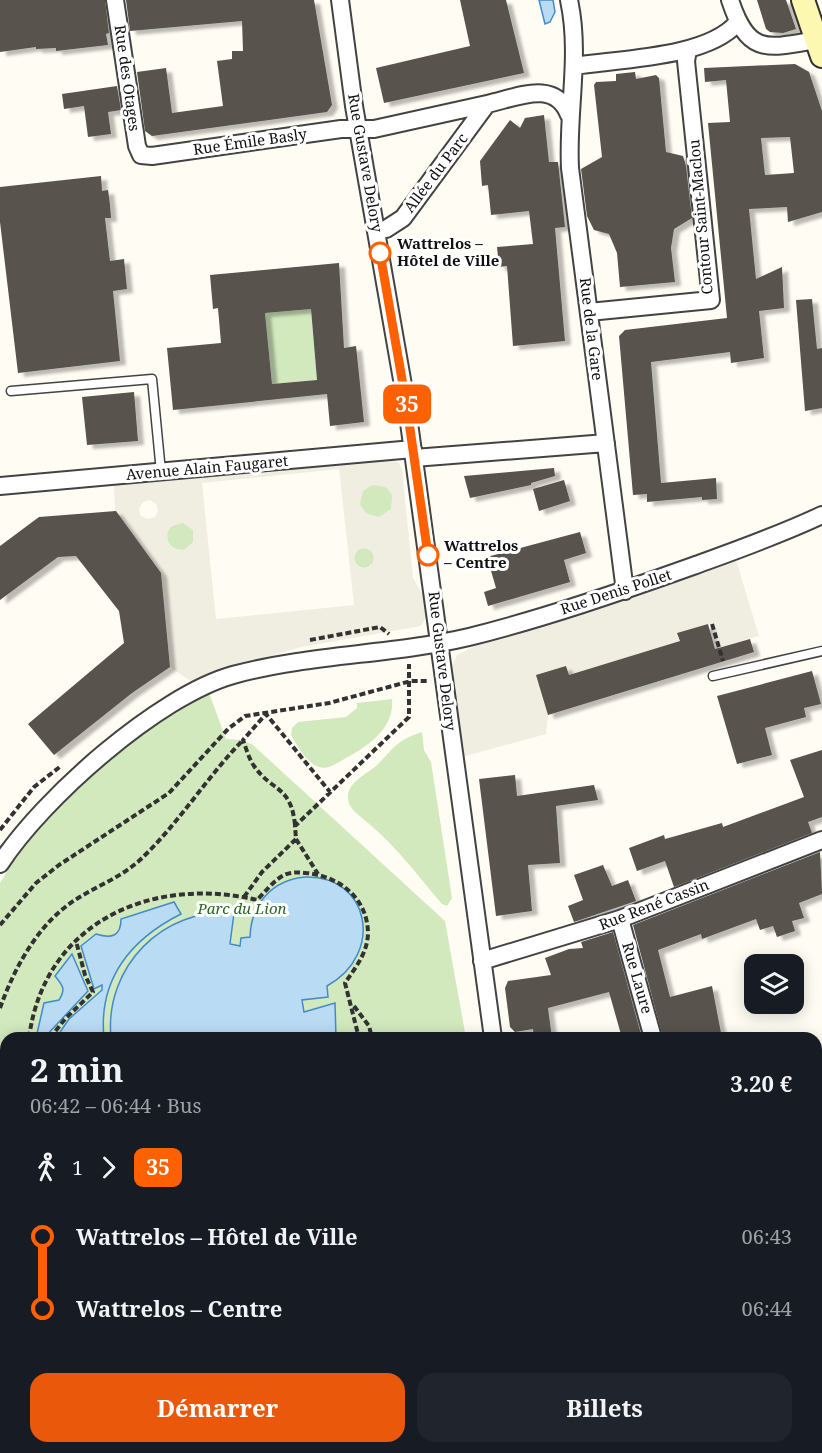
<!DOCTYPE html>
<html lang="fr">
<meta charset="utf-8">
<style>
:root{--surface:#171b24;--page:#20242c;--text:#f1f3f6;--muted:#9ea1a6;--accent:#ea580c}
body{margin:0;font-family:"Noto Serif",serif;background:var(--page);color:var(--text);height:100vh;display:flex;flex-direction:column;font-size:22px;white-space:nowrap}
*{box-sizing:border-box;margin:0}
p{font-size:20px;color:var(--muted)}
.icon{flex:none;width:33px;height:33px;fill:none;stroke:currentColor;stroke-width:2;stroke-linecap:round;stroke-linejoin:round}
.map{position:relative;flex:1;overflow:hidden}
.sheet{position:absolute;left:0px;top:1032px;width:822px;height:422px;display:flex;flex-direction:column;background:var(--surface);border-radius:18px 18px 0 0;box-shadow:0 3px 15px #0003}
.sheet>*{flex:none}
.badge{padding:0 12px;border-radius:9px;font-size:21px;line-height:39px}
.buttons{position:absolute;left:744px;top:954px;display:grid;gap:12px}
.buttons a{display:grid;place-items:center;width:60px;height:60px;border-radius:12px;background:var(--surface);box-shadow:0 3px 15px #0003;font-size:30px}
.map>.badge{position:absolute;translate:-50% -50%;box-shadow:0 0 0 3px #fff}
.legs{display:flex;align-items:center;gap:9px;height:66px;padding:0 30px;font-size:20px}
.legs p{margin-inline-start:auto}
.headline{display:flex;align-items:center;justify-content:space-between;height:102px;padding:0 30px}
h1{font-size:33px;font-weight:700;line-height:45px}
.cta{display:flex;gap:12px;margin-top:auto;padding:12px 30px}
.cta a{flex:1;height:69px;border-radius:18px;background:var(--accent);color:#fff;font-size:24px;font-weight:700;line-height:69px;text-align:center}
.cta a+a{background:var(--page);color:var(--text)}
ul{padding:0 30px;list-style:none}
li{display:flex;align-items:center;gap:21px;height:72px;font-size:22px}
li i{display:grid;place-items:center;width:9px;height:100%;margin:0 8px;background:currentColor}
li i::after{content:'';width:15px;height:15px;margin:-8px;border:4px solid;border-radius:50%;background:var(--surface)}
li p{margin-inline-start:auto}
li:first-child i{background:linear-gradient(#0000 50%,currentColor 0)}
li:last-child i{background:linear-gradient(currentColor 50%,#0000 0)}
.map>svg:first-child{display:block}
.green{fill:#d1e9bd}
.forest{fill:#b4d99d}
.plaza{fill:#f0ede1;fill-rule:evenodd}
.water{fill:#badbf4;stroke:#438bc9;stroke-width:1.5}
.building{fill:#58524d;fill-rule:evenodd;filter:url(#shadow)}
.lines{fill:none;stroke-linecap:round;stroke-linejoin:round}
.lane-casing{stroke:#434343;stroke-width:11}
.street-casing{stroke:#434343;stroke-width:20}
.secondary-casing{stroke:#323232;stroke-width:26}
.path{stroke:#323232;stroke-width:4;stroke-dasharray:6 3;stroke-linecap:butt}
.lane{stroke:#fff;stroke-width:8}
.street{stroke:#fff;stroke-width:16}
.secondary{stroke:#fcf8b1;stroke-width:22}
.line-1-casing{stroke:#fff;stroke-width:14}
.line-1{stroke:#ff6000;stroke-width:9}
.stop-1-dot{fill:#fff;stroke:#ff6000;stroke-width:3}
.labels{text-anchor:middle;stroke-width:6;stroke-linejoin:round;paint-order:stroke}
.street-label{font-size:15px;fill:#101010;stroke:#fff}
.stop-label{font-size:15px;font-weight:bold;fill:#101010;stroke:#fff;text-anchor:start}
.park-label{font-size:15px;font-style:italic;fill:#2b6621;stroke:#fff}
</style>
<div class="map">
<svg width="822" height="1453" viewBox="0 0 822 1453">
<defs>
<filter id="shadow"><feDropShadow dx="6" dy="4" stdDeviation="1.5" flood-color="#0004"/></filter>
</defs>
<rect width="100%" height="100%" fill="#fffdf3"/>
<path class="green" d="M311,309L317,380L272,384L265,313Z
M359 501a17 17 0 1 1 34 0a17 17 0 1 1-34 0Z
M167 536a14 14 0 1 1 28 0a14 14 0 1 1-28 0Z
M354 558a10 10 0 1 1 20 0a10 10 0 1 1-20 0Z
M209,693L226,739L243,740L253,745L445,921L466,1038H6V1448H158L159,1453H0V883L29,836L118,749Z
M392,699C395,730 365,748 341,761C335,764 327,770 319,767C307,763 297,746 291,735L292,728L298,722L346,717L357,708V703Z
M422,732L424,750L431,762L452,898L447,906L442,904C418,876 396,846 367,822C359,815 348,809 348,797C348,781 368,774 378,764C395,747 397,740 422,732Z"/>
<path class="forest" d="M6,1377V1414L0,1422V1378Z
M44,1448H87L88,1453H40Z"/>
<path class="plaza" d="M389,459L399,463L402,469L413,578L425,599L427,615L421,626L301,647L229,669L195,684L170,667L161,573L115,511L114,485ZM339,469L354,605L216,619L202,483ZM372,485L386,487L392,495L391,509L379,517L366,513L360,504L363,491ZM150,500L156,504L158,511L155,517L148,519L141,516L139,509L143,502ZM183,523L193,530V542L184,550L174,549L168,542L167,533L172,526ZM367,548L373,553L374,560L370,567L362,568L355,564L354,556L359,549Z
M736,560L759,636L721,647L712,624H708L677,633L680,641L569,675L566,666L548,715L546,734L462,757L451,669L457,655L483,642L630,598Z"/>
<path class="water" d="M539,0H553L555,12L550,22L545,24Z
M305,877C370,875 385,954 327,986L328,997L302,1000L304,1012L335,1003L336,1038H111C104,967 163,907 234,913L230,944L240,946L241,938L250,937C251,904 272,880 305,877Z
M174,902L181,914C131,939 98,979 104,1038H56L69,1019L102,990V985L94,989L81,946L96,934C112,939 121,936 121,919Z
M72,954L88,991L44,1038H36L44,1003L59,1000C66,989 63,986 55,976Z"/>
<path class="building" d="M0,0H105L109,33L106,34L108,45L56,51V48L36,49V47L0,52Z
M126,0H314L332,105L327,112L152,136L145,131L137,72L166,68L172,113L223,106L217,61L232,59V51H243L242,21L130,31Z
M460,0H506L524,73L384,103L376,68L470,46Z
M757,0H786L796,29L783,33L770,32L766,29Z
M795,64L809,72L822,111V212L788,222L787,207L749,209L756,279L782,267L784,308L759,311L764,358L731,363L730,352L651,362L661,483L716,478L717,499L702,500V497L647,502V494L633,495L619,336L625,330L727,318L708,123L730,122L726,80L705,82L704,68ZM790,137L794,173L765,175L761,138Z
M635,72L636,79L656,75L659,78L666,152L683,156L686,166L692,218L674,229L671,248L675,282L620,287L617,253L609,234L594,230L587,216L581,169L602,157L594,85L596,82L616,81V74Z
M117,86L121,110L108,112L111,134L88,137L84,106L64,109L62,94Z
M544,115L549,162H558L565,227L555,228L565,341L513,346L507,266L499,267L497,247L533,244L529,211L491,215L488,185L482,186L480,161L510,120L520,128L525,118Z
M101,176L102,191L108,190L110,205L111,218H105L110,261L124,259L127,289L113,291L120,361L18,373L0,222V187Z
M339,263L344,348L356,346L364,422L330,426L327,394L173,410L167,348L221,343L218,308L213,309L210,275ZM311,309L317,380L272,384L265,313Z
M812,299L817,349L822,348V408L805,411L796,300Z
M134,392L138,441L87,445L82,397Z
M554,468L555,476L531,483V485L470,498L464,476Z
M564,480L570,501L539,511L533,489Z
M116,511L161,573L170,667L132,693L54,755L28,724L124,643L119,611L76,556L58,557L0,600V546L39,517Z
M580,532L586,553L564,560L570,582L488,606L484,592L496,588L487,557Z
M708,624L715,649L750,639L754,652L548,715L536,675L566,666L569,675L680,641L677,633Z
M812,671L821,704L804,708L806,717L765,728L772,755L737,764L717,696Z
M822,750V817L808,822L812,833L674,887L665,861L637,871L629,848L664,835L665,839L722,823L723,827L804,797L790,760Z
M515,775L517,796L594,785L598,800L556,806L560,863L528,865L532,911L496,916L479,779Z
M820,852L822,894L799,903L804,918L792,921L795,931L777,937L773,926L760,930L756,919L702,939L701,934L658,950L670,997L712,986L722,1038H663L633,925Z
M603,865L612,886L628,880L636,901L574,922L568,906L583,900L574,875Z
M613,932L642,1038H622L609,992L548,1008L552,1038H534L533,1029L515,1032L510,1027L505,988L508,981L551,975L545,958L569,949L583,948L581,942Z"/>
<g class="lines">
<defs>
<path id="lane" d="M11,391L152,379L161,472
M713,676L822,651
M811,1448L812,1453"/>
<path id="street" d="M115,0L137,146L141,155L152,156L341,129H374L487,104
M340,0L354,106L407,408L493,1038
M569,0C581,55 567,112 570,168L625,591
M730,0C748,55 766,49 816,40
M574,66C619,59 707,58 737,23
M376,231L386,229L403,218L487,104C516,98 555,78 569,115
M589,312L711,300L686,61L688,50
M414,458L606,443
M0,486L413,449
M0,864C42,799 158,696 233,675C310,654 392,655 469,637C545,618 620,592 693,566C737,550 780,535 822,515
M620,919L653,1038
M482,961L620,919L822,840
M816,1172L822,1169
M562,1448L564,1453
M350,1453L357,1448"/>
<path id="secondary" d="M803,0L822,56"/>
</defs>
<use href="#lane" class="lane-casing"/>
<use href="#street" class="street-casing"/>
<use href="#secondary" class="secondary-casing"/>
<path class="path" d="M712,624L723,661
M310,640L380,627L389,634
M295,825C291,785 272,792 254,766C249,759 246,748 243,740L266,714L330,792
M0,830L34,787L61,766
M296,839L318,874
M244,897L262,872L296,839L295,826L409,717V664
M0,925L36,883L59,865L169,793L228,729L245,716L329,703L411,681H428
M354,1006L369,1026L372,1038
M0,1008C13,972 33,933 64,908C87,889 119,880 141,859C179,823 207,777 243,740
M29,1038C44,922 152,875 257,900C265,892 274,880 284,875C291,872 298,872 306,873C339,876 368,898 368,934C367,954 355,968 345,983L359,1038
M50,1038L65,1019L93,992L85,975L76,941
M0,1080H6
M0,1117L6,1134"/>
<use href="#lane" class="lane"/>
<use href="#street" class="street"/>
<use href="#secondary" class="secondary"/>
</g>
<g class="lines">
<defs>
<path id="line-1" d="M380,253L407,408L428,555"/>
</defs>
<use href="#line-1" class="line-1-casing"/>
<use href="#line-1" class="line-1"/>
</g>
<g class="stop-1-dot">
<circle cx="380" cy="253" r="10"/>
<circle cx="428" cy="555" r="10"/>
</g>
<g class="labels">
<g class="street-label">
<text transform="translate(127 78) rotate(82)" y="5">Rue des Otages</text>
<text transform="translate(250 142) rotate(-8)" y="5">Rue Émile Basly</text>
<text transform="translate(365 163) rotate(80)" y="5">Rue Gustave Delory</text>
<text transform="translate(436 173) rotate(-53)" y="5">Allée du Parc</text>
<text transform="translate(701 217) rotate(-95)" y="5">Contour Saint-Maclou</text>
<text transform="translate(591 329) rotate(83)" y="5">Rue de la Gare</text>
<text transform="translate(207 468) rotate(-5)" y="5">Avenue Alain Faugaret</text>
<text transform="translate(616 592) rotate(-18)" y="5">Rue Denis Pollet</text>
<text transform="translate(442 661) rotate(83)" y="5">Rue Gustave Delory</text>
<text transform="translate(654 905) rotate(-21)" y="5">Rue René Cassin</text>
<text transform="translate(637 978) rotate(74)" y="5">Rue Laure</text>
</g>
<g class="stop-label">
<text x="397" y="249">Wattrelos –<tspan x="397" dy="17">Hôtel de Ville</tspan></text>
<text x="444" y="551">Wattrelos<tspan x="444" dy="17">– Centre</tspan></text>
</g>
<g class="park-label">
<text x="242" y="914">Parc du Lion</text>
</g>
</g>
</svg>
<div class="buttons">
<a><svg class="icon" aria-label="layers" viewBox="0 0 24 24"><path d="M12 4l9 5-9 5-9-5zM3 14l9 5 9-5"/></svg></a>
</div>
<b class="badge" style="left:407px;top:404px;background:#ff6000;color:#fff">35</b>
<section class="sheet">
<div class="headline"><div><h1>2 min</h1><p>06:42 – 06:44 · Bus</p></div><b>3.20 €</b></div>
<div class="legs"><svg class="icon" aria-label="walk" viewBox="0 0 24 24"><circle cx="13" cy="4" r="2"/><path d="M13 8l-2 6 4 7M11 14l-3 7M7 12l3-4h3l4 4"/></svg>1<svg class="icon" aria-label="forward" viewBox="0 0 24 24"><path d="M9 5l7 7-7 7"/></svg><b class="badge" style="background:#ff6000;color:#fff">35</b></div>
<ul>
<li><i style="color:#ff6000"></i><b>Wattrelos – Hôtel de Ville</b><p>06:43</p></li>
<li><i style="color:#ff6000"></i><b>Wattrelos – Centre</b><p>06:44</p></li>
</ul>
<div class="cta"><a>Démarrer</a><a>Billets</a></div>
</section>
</div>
